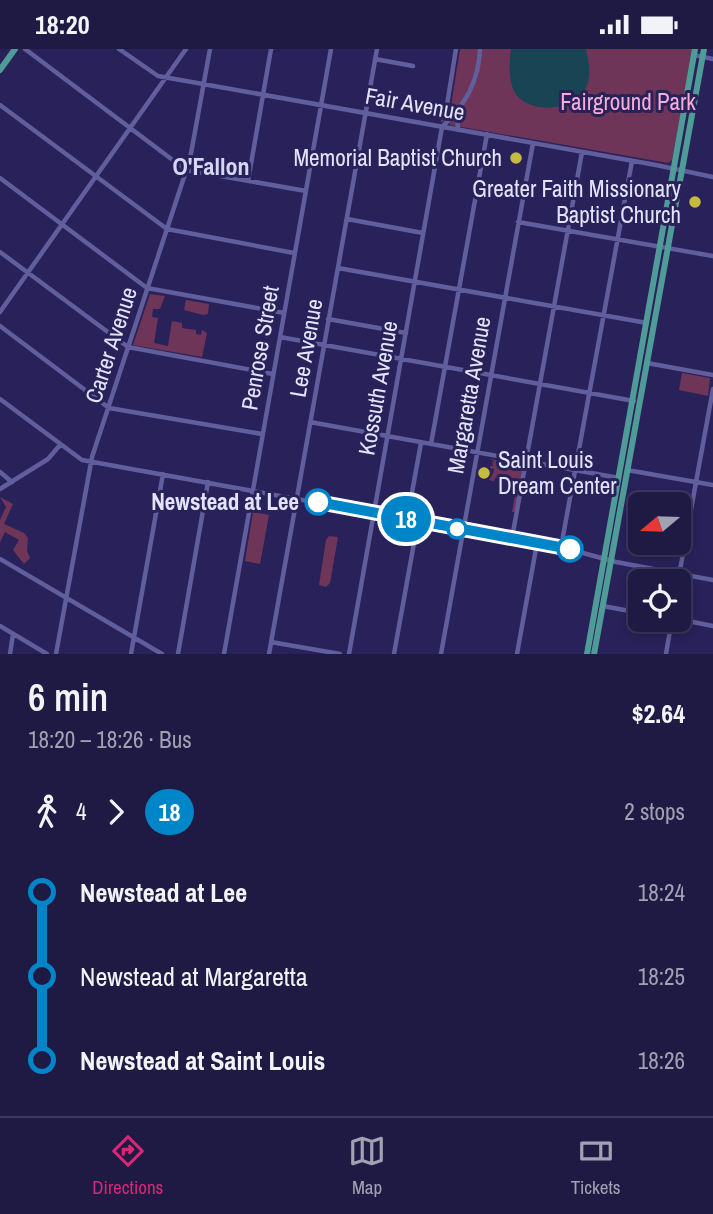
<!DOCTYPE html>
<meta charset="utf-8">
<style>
:root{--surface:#1f1a44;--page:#2c274f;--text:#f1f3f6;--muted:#a1a1b2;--line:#3c385d;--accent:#db2777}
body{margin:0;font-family:"Archivo Narrow",sans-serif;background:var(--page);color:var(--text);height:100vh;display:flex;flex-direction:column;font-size:26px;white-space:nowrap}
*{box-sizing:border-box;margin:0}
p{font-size:23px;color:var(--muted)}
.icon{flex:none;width:38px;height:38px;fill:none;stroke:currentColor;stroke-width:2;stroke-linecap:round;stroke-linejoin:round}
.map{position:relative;height:605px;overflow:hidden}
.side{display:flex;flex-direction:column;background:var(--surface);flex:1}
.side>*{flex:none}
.badge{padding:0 14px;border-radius:23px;font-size:24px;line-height:46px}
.needle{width:46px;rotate:251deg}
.fabs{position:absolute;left:628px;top:443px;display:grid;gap:14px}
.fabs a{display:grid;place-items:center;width:63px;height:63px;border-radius:10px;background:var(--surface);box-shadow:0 4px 10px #0003,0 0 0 2px var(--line);font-size:35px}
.map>.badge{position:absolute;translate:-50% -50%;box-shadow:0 0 0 4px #fff}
.legs{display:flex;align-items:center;gap:10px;height:77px;padding:0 28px;font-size:23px}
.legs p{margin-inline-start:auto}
.headline{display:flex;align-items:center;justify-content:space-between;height:119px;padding:0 28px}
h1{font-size:38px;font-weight:600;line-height:52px}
ul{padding:0 28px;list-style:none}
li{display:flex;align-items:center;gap:24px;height:84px;font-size:26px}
li i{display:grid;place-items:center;width:10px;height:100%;margin:0 9px;background:currentColor}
li i::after{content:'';width:18px;height:18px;margin:-9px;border:5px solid;border-radius:50%;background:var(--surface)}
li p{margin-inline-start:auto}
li:first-child i{background:linear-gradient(#0000 50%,currentColor 0)}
li:last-child i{background:linear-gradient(currentColor 50%,#0000 0)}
.status{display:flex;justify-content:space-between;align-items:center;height:49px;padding:0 35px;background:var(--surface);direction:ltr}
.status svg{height:19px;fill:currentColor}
.menu{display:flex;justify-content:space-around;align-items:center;height:98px;border-top:2px solid var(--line);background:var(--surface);font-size:19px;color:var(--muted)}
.menu a{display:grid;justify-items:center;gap:4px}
.menu .active{color:var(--accent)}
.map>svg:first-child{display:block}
.green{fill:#6f3559}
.water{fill:#194453}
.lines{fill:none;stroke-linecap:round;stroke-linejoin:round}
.minor{stroke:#615e9d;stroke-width:4.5}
.major{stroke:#4f9b98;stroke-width:6}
.line-1-casing{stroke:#fff;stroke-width:16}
.line-1{stroke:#0085c8;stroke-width:10}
.poi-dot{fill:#c6bb3c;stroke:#29225a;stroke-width:2.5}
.stop-1-dot{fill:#fff;stroke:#0085c8;stroke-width:3.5}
.labels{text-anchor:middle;stroke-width:6;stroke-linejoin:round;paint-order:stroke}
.park-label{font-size:23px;fill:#f6aed7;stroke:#29225a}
.street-label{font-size:23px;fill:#e3e4fa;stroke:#29225a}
.poi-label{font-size:23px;fill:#e3e4fa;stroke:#29225a;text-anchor:end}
.stop-label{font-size:23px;font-weight:bold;fill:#e3e4fa;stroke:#29225a;text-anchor:end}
.neighbourhood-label{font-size:24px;font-weight:bold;fill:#d6d7f3;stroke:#29225a}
</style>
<div class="status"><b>18:20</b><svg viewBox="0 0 49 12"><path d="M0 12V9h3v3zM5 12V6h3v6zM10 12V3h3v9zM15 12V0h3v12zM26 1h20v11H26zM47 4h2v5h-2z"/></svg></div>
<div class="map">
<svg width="713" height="605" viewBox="0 0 713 605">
<rect width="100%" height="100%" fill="#29225a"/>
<path class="green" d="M460,0H693L672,111L668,114L450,76L449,68L441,74V62L446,66L450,63Z
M150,245L165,247L160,260H153L152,268L158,269L154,294L168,297L172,272L182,274V279L196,281V285L201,286L202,281L207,284L202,308L133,296Z
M186,251L209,255L208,265L203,266L184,261Z
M682,324L710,329L708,347L679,341Z
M490,410L523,417L515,463H512L518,430L502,427L501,430L495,429L494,432L489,431L488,424L493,425L494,420L489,419L490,417H493L492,413H495Z
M0,448L13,455L4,475L24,484L28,489L27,502L30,509L24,515L13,501L19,491L5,483L0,493V471L6,458Z
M253,463L269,466L260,515L245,512Z
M329,487L338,488L330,534L326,538L319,536L326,491Z"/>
<path class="water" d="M511,0H586C588,10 591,23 588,33C581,60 537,67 518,48C508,37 509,14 511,0Z"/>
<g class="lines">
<path class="minor" d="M25,0L186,121L306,142
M119,0L158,27L656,116L713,128
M694,6L713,10
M375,10L413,17
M0,56L167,180L294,204
M446,62L456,0
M457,65L458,81
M0,129L147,239L284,264
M248,132L271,0
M347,170L423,184
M518,173L713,207
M0,203L128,298L273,325
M338,219L647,274
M0,263L186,0
M328,270L406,284
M0,277L109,359L262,385
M280,288L634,352
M647,314L713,326
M0,350L82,411L561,498L616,513L713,531
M310,373L619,429
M431,395L487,85
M627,421L713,436
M0,423L12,433
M0,440L48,410L60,396
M407,471L421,394
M512,489L582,103
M561,498L632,112
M0,510L162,605
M678,532L713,340
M603,557L640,564
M678,570L713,577
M0,577L47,605
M271,593L340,605
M10,605L13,585
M56,605L92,408L190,110L210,0
M131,605L163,425
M178,605L208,433
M224,605L331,0
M269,605L377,0
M349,605L442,78C465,57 479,32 480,0
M394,605L418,472
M441,605L533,94
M517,605L537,494
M666,605L672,570"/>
<path class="major" d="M0,21L15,0
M587,605L695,0
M594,605L704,0"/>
</g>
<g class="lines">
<defs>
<path id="line-1" d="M318,453L570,500"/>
</defs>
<use href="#line-1" class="line-1-casing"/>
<use href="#line-1" class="line-1"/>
</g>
<g class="poi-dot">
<circle cx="516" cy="109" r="7"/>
<circle cx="695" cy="153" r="7"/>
<circle cx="484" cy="424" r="7"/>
</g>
<g class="stop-1-dot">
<circle cx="318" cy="453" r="12"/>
<circle cx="457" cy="480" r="9"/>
<circle cx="570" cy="500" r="12"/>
</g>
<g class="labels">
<g class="park-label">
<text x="628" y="61">Fairground Park</text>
</g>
<g class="street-label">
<text transform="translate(415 55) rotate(10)" y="8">Fair Avenue</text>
<text transform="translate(111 296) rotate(-72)" y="8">Carter Avenue</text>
<text transform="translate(260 299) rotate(-80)" y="8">Penrose Street</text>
<text transform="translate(306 299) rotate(-80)" y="8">Lee Avenue</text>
<text transform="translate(378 339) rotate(-80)" y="8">Kossuth Avenue</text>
<text transform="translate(469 346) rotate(-80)" y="8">Margaretta Avenue</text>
</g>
<g class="poi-label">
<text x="502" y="117">Memorial Baptist Church</text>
<text x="681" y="148">Greater Faith Missionary<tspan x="681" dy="26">Baptist Church</tspan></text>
<text x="498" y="419" text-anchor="start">Saint Louis<tspan x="498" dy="26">Dream Center</tspan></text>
</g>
<g class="stop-label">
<text x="299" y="461">Newstead at Lee</text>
</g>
<g class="neighbourhood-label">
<text x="211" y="126">O'Fallon</text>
</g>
</g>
</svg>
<div class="fabs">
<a><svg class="needle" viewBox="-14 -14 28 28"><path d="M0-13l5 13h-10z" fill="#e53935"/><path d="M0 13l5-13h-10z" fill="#a1a1b2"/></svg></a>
<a><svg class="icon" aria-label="locate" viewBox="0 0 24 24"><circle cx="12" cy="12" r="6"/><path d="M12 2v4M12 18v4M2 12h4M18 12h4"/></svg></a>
</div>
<b class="badge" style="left:406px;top:470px;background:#0085c8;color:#fff">18</b>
</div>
<section class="side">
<div class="headline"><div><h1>6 min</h1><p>18:20 – 18:26 · Bus</p></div><b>$2.64</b></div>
<div class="legs"><svg class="icon" aria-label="walk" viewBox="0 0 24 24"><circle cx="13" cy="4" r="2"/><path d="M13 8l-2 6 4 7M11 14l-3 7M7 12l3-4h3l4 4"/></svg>4<svg class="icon" aria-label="forward" viewBox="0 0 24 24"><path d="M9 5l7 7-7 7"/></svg><b class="badge" style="background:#0085c8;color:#fff">18</b><p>2 stops</p></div>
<ul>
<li><i style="color:#0085c8"></i><b>Newstead at Lee</b><p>18:24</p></li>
<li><i style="color:#0085c8"></i><span>Newstead at Margaretta</span><p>18:25</p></li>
<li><i style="color:#0085c8"></i><b>Newstead at Saint Louis</b><p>18:26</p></li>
</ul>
</section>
<nav class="menu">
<a class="active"><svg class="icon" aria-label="directions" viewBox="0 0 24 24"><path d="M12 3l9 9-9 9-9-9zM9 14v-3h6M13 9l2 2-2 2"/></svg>Directions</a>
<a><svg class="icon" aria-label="map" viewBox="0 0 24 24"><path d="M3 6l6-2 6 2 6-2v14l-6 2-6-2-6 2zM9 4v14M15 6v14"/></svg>Map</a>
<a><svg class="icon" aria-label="tickets" viewBox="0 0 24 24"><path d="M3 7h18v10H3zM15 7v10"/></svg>Tickets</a>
</nav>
